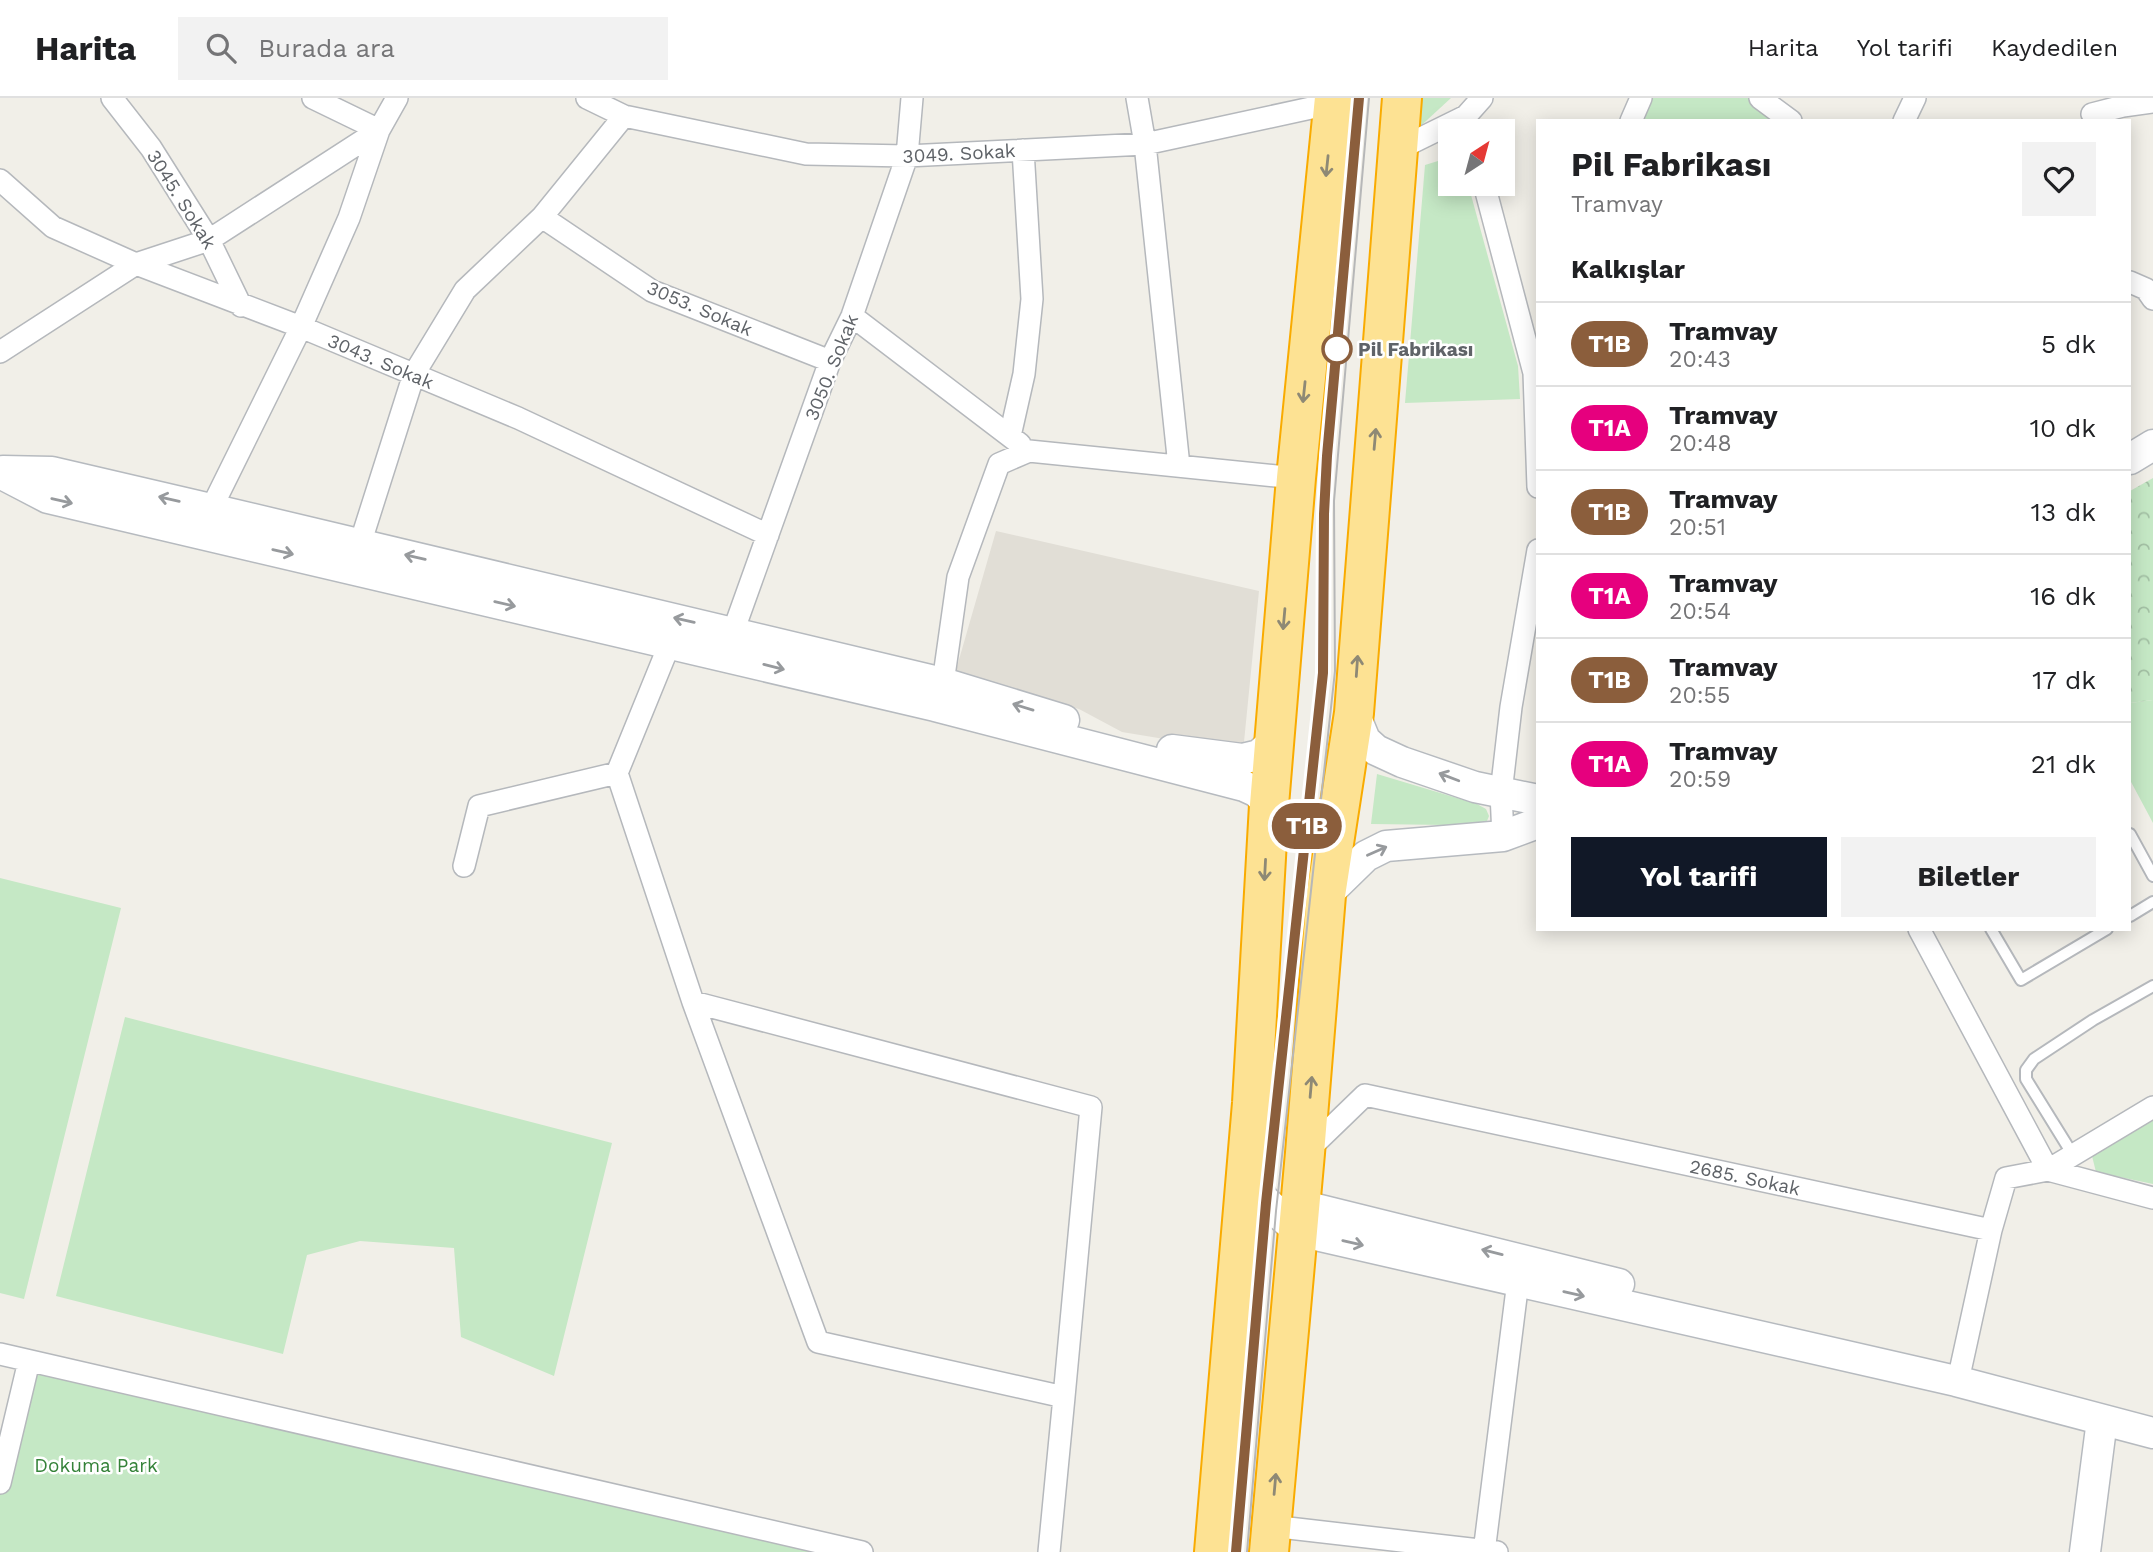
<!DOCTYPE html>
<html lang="tr">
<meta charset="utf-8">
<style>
:root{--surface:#fff;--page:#f2f2f2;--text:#202124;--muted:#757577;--line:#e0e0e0;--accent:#111827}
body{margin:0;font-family:"Work Sans",sans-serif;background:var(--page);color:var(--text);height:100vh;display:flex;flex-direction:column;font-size:26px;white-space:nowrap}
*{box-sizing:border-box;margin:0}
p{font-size:23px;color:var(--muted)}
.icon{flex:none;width:38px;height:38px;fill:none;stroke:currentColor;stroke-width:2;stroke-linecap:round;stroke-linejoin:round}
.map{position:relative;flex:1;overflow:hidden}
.drawer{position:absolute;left:1536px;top:21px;width:595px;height:812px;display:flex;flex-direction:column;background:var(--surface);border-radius:0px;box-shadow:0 4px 18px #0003}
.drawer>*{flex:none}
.badge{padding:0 14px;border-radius:23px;font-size:24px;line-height:46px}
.needle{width:46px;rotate:36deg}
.buttons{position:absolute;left:1438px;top:21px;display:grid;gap:14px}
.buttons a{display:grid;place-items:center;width:77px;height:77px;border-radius:0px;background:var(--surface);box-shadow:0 4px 18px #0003;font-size:35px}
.map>.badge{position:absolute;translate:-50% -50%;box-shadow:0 0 0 4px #fff}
h2{padding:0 35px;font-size:26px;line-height:63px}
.round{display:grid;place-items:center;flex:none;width:74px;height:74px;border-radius:0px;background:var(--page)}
.overview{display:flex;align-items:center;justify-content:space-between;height:119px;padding:0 35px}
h1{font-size:33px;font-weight:700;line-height:52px}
.button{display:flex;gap:14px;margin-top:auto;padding:14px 35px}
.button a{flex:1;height:80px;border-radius:0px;background:var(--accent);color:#fff;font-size:28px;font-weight:700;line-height:80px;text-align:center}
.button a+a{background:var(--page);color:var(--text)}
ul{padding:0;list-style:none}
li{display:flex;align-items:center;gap:21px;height:84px;padding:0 35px;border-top:2px solid var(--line)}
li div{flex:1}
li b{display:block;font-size:26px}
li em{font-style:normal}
li .badge{min-width:77px;font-weight:700;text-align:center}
header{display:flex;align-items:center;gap:42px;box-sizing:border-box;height:98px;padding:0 35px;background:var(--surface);border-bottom:2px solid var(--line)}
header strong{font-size:33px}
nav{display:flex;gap:38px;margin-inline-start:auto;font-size:24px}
.search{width:490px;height:63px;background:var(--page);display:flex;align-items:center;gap:18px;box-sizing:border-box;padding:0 24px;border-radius:0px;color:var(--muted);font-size:26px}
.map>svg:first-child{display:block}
.education{fill:#e1ded6}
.green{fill:#c5e8c5}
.forest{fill:url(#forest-crowns)}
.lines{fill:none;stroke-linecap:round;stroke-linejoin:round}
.lane-casing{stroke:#b5b8bc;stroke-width:14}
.street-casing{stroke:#b5b8bc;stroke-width:24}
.secondary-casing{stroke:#b6babf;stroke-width:33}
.highway-casing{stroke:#f9ab00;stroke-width:42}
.lane{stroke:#fff;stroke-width:10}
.street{stroke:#fff;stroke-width:21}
.secondary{stroke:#fff;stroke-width:30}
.highway{stroke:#fde293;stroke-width:38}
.tram{stroke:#b6b7b8;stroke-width:2}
.oneway{stroke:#8e8975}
.oneway2{stroke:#979a9d}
.line-casing{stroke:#fff;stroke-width:16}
.line{stroke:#8b5e3c;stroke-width:10}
.stop-dot{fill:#fff;stroke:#8b5e3c;stroke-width:3.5}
.labels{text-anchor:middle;stroke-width:5;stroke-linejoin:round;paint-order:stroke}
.street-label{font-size:19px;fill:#5f6368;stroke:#fff}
.stop-label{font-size:19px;font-weight:bold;fill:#5f6368;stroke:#fff;text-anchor:start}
.park-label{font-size:19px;fill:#348238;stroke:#fff}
</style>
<header>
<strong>Harita</strong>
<div class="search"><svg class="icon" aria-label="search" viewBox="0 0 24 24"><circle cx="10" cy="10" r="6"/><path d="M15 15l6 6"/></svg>Burada ara</div>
<nav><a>Harita</a><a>Yol tarifi</a><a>Kaydedilen</a></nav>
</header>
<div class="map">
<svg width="2153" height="1454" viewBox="0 0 2153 1454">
<defs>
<pattern id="forest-crowns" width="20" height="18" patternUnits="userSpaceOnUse" patternTransform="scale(1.75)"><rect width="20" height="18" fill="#c5e8c5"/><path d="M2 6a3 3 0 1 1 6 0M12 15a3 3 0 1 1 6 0" fill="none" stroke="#a3c0a4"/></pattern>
</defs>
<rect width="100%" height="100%" fill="#f1efe8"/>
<path class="education" d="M996,433L1259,493L1243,654L1122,634L1079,611L954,579Z"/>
<path class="green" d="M1416,0H1451L1413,35Z
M1652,0H1748L1777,23H1644Z
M1451,59V86H1468L1518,268L1520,301L1405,305L1425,67Z
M2153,602V725L2130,682V605Z
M1377,676L1477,706L1486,711L1489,718L1487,723L1482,728L1473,730L1447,727L1371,726Z
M0,780L121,810L24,1201L0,1195Z
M125,919L612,1045L554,1278L461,1239L454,1150L360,1143L307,1157L283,1256L56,1198Z
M2153,1021V1086L2096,1074L2092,1058Z
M29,1263L859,1454H0V1385Z"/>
<path class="forest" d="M2153,380V602L2130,605V393Z"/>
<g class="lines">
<defs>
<path id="lane" d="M2130,736L2153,778
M2130,818L2153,804
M1991,831L2021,882L2107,831
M2073,1057L2026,981V972L2034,961L2093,922L2153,888"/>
<path id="street" d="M112,0L151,50L209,142L241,208
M587,0L624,18L806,56L907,58L1145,46L1334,5
M1137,0L1145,46L1179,368
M1760,0L1791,23
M2092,16L2123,8L2153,4
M1631,23L1641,0
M1904,23L1915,0
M1399,51L1466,18L1482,0
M0,82L53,129L136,166L301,229L518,320L768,437
M1484,86L1534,275L1538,389
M542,119L652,193L830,263
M2130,184L2146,191L2153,201
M852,218L1020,346
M0,254L136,166L209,142L379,32L397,0
M1010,338L1024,276L1032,201L1023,52
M211,411L301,229L349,120L379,32L313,0
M360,446L414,276L465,192L542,119L624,18
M733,534L830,263L852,218L907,58L912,0
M670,545L617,675L693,904L818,1244L1064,1299L1091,1009L693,904
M943,585L958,479L999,366L1029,353L1296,380
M1503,738L1501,695L1511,609L1538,452
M464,768L479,708L617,675
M1919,831L2048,1072L2153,1100
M1306,1054L1365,997L1991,1132L2006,1080L2048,1072L2153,1009
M0,1256L862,1454
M1961,1269L1991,1132
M0,1385L29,1263
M1271,1428L1497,1454
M1049,1454L1064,1299
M1484,1454L1518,1183"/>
<path id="secondary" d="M2130,361L2153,347
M3,373L52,374L211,411L943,585L1064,622
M0,375L48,400L935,608L1244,688L1257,694L1269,707
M1354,615L1365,642L1376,652L1402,664L1475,689L1538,702
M1172,652L1242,661L1259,657L1274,643
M1326,797L1366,758L1386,748L1503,738L1538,725
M1247,1067L1263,1101L1298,1133L1956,1283L2153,1335
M1300,1107L1619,1186
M2085,1454L2102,1322"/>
<path id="highway" d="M1214,1454L1252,1005L1269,707L1296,380L1334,0
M1269,1454L1305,1055L1326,797L1354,615L1402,0"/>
</defs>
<use href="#lane" class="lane-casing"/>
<use href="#street" class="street-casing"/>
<use href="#secondary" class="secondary-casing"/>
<use href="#highway" class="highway-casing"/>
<use href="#lane" class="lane"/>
<use href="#street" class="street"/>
<use href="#secondary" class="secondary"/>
<use href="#highway" class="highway"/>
<path class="tram" d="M1325,391L1356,28
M1269,1077L1323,575L1324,506
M1236,1454L1254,1251
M1247,1454L1276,1113L1335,573L1334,403L1369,0"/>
</g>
<defs><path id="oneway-shaft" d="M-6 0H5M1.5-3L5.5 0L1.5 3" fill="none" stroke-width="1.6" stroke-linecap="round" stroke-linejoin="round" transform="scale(1.75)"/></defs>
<g class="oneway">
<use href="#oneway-shaft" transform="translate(1327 68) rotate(96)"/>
<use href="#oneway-shaft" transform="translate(1304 294) rotate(96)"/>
<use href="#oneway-shaft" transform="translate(1375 341) rotate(-85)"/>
<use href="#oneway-shaft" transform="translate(1284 521) rotate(95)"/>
<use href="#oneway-shaft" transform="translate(1357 568) rotate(-86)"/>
<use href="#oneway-shaft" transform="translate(1265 772) rotate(93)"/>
<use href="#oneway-shaft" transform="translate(1311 989) rotate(-85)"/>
<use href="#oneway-shaft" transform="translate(1275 1386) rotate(-85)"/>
</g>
<g class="oneway2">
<use href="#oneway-shaft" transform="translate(169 401) rotate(-167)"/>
<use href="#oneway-shaft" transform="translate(62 403) rotate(13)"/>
<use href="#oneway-shaft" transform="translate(283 454) rotate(13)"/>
<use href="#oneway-shaft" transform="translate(415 459) rotate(-167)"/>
<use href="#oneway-shaft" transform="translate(505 506) rotate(13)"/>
<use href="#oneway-shaft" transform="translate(684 522) rotate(-167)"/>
<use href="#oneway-shaft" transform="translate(774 569) rotate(14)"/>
<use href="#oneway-shaft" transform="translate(1023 609) rotate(-163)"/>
<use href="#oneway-shaft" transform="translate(1449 679) rotate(-159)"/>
<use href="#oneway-shaft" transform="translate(1377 753) rotate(-24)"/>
<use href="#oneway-shaft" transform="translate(1353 1145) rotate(13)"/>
<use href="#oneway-shaft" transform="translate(1492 1154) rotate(-166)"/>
<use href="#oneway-shaft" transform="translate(1574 1196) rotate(13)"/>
</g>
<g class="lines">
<defs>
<path id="line" d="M1236,1454L1266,1105L1323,575L1324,416L1327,358L1359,0"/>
</defs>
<use href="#line" class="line-casing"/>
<use href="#line" class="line"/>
</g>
<circle class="stop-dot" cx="1337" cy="251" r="14"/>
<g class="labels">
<g class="street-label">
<text transform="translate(959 55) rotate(-3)" y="7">3049. Sokak</text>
<text transform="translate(182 101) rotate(58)" y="7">3045. Sokak</text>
<text transform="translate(700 210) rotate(23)" y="7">3053. Sokak</text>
<text transform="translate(381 263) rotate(23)" y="7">3043. Sokak</text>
<text transform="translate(831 269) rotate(-68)" y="7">3050. Sokak</text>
<text transform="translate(1745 1079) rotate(12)" y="7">2685. Sokak</text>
</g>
<g class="stop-label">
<text x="1358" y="258">Pil Fabrikası</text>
</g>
<g class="park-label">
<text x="96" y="1374">Dokuma Park</text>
</g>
</g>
</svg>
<div class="buttons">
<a><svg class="needle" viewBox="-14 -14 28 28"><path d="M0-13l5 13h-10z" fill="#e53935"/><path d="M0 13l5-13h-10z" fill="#757577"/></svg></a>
</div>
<b class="badge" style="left:1307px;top:728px;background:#8b5e3c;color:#fff">T1B</b>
<section class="drawer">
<div class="overview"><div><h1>Pil Fabrikası</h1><p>Tramvay</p></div><a class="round"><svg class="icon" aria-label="heart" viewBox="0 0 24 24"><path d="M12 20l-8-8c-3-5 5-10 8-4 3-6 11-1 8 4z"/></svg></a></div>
<h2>Kalkışlar</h2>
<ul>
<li><span class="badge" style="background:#8b5e3c;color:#fff">T1B</span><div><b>Tramvay</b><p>20:43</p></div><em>5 dk</em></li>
<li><span class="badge" style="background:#e6007e;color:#fff">T1A</span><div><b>Tramvay</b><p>20:48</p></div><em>10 dk</em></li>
<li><span class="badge" style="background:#8b5e3c;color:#fff">T1B</span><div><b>Tramvay</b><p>20:51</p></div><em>13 dk</em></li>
<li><span class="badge" style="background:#e6007e;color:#fff">T1A</span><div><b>Tramvay</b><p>20:54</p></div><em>16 dk</em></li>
<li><span class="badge" style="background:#8b5e3c;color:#fff">T1B</span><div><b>Tramvay</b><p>20:55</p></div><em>17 dk</em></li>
<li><span class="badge" style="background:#e6007e;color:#fff">T1A</span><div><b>Tramvay</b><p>20:59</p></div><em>21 dk</em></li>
</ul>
<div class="button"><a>Yol tarifi</a><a>Biletler</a></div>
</section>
</div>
